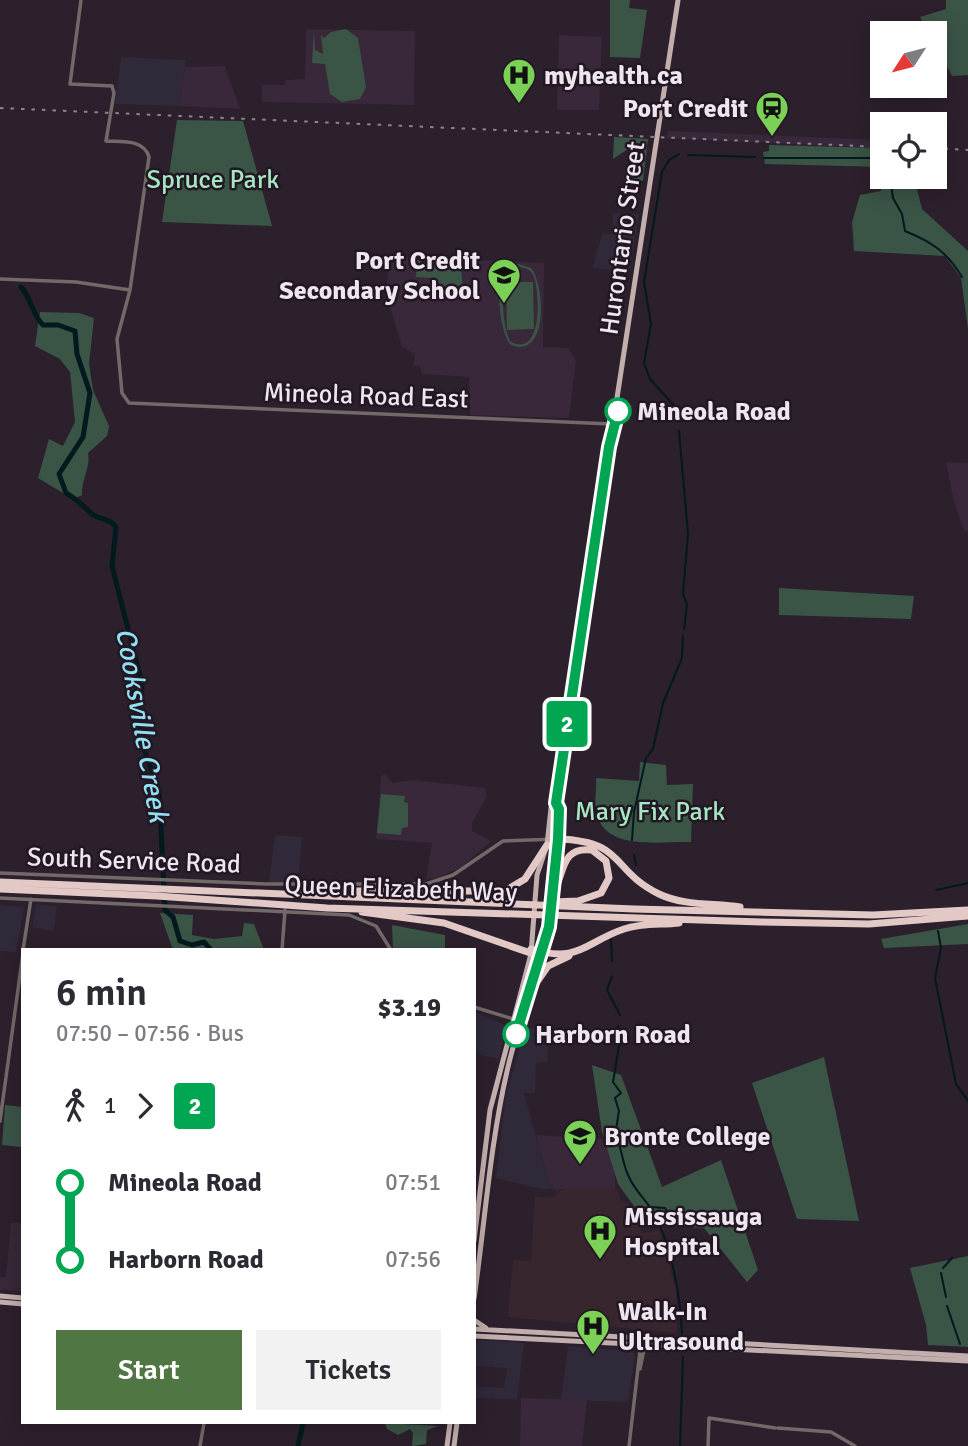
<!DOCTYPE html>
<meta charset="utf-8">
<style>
:root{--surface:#fff;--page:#f2f2f3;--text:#2b2b33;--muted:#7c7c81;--accent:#4f7643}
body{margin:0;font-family:Signika,sans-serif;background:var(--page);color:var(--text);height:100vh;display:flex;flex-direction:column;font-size:26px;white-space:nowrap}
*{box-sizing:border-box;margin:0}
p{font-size:23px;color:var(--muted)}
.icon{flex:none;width:38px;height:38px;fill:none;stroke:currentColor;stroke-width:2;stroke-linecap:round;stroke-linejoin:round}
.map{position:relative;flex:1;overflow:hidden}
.panel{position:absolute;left:21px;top:948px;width:455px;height:476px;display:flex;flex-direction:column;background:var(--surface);border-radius:0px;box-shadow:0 4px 18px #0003}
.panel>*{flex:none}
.badge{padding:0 14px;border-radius:5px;font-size:24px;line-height:46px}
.needle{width:46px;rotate:234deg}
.tools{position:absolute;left:870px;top:21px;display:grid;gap:14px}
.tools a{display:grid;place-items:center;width:77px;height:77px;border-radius:0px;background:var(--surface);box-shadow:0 4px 18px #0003;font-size:35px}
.map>.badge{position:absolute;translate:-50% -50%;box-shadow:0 0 0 4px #fff}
.legs{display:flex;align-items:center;gap:10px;height:77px;padding:0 35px;font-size:23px}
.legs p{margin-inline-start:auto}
.overview{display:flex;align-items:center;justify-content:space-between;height:119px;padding:0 35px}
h1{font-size:38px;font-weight:600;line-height:52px}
.button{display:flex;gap:14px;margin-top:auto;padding:14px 35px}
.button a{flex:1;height:80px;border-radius:0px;background:var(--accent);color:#fff;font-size:28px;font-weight:600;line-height:80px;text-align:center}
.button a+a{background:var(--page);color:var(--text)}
ul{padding:0 35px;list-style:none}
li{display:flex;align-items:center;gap:24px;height:77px;font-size:26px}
li i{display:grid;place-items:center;width:10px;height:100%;margin:0 9px;background:currentColor}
li i::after{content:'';width:18px;height:18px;margin:-9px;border:5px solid;border-radius:50%;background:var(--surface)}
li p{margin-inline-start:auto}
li:first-child i{background:linear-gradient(#0000 50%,currentColor 0)}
li:last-child i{background:linear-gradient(currentColor 50%,#0000 0)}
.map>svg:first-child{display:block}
.commercial{fill:#2f2939}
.built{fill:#382839}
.medical{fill:#38262f}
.green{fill:#3a5446;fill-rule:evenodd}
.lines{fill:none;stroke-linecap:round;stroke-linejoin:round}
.stream{stroke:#02191e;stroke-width:2}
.river{stroke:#02191e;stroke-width:5}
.minor{stroke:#736968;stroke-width:3.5}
.major{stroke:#c2aeac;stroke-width:5}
.highway{stroke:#e2c9c6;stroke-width:7}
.rail{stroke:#8e838e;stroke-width:2;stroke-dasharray:3.5 7;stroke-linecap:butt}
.line-1-casing{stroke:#fff;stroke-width:16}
.line-1{stroke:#00a651;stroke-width:10}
.stop-1-dot{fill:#fff;stroke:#00a651;stroke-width:3.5}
.labels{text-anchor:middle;stroke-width:5;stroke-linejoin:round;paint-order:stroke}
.poi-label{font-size:26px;font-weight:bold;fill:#eee5ee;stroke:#221723;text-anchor:start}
.park-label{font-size:26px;fill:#a6e7c3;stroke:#221723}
.street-label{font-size:26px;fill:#eee5ee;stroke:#221723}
.stop-label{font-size:26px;font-weight:bold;fill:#eee5ee;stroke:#221723;text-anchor:start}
.water-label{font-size:28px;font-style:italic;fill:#90dff3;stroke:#221723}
</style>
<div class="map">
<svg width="968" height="1446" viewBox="0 0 968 1446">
<rect width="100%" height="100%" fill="#2c202d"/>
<path class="commercial" d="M121,57L186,60L179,106L115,104Z
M613,213L639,214L629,272L592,268L602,234H612Z
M275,835L302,837L298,884L269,882Z
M0,905L24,907L16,952L0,951Z
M36,905L57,906L54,931L32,927Z
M474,1012L507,1026L499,1059L480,1055L474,1047Z
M529,1028L547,1032L548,1062L536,1063L535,1093H524L550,1188L546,1190L496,1178L506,1094L525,1030Z
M480,1340L524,1343L517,1399L474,1398V1386L504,1388L507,1368L474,1366V1346Z
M568,1346L631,1351L635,1354L628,1402L561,1400Z"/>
<path class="built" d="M306,29L415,31L414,105L262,102V85H285L286,80L305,79Z
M559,35L602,37L599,110H557Z
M225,66L240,109L179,106L185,67Z
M668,131L882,140V148L666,138Z
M390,256L544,263L543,347L568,348L576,360L569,418L470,415L469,377L422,374L420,366H413L415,354L402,347L386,294Z
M946,462L968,463V531L965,532L954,502Z
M384,774L393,783L413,780L485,788L487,796L472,824V831L492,841L461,867L438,878L426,879L432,843L376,839L381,776Z
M536,1135L602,1139L604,1144H615V1190L560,1189L558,1192L550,1188Z
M11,1223H23V1291L0,1290V1277H6Z
M521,1398L587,1400L582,1446H520Z"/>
<path class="medical" d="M564,1188L617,1189L621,1200L633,1207L643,1234L659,1229L676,1290L677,1333L508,1317L513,1260L531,1261L535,1196L551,1198Z"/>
<path class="green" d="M610,0H630L629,8L647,10L640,58L610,57Z
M946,0H968V75L952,76L935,43L934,33H929L920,17L946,9Z
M346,29L358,38L366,87L360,99L342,102L330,94L325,64L312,63L314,31L315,50L323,54L321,35L324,38L331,32Z
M177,120L243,121L272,226L162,222Z
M614,137L648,139L643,181L624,180L627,164H632L636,155L628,149L613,159Z
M769,145L882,148V167L765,164L763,152L769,151Z
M882,169V177H914L922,209L968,251V329L961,278L945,256L854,251L852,222L860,195L881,191Z
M417,260L461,262L463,294L437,296L432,278L416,277Z
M518,264L531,268C545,284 549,360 511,345C500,334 497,293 501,278C503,269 510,266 518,264ZM519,267C525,268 530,269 533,275C539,285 545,358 511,342C503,333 500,287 506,276C508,270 513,269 519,267Z
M506,282H533L534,329L507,330Z
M40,312L79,313L94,318L89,364L93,390L109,426L107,436L88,453C91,467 81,480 82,495L73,499L38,478L49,439L63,446L75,422L70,372L60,359L35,346Z
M779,588L914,596L911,619L779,615Z
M640,762L666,765L667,785L693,784L691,842C660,841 603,852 596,811C594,800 597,789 596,778L639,781Z
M381,794L405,796L404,802L408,803V827L402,828L401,835L377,833Z
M160,913L193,915L192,935L214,939L242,936L244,923L254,924L264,950H173Z
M968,924V944L884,948L881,939Z
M392,925L445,935V950H393Z
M824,1057L859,1221L797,1219L752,1083Z
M592,1065L621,1075L662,1187L721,1160L758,1270L747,1282L704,1228L647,1224L618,1184L602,1132Z
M5,1105L23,1107L21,1147L2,1145Z
M968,1256V1347L928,1345L926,1325L910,1268Z
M385,1423L438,1426L427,1430L426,1444L412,1446L413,1433L410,1429L398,1435L387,1429Z"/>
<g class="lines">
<path class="stream" d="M679,154L669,160L662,172L644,282L651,324L644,363L650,379L678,410L680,421
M688,155L755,157
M764,158H882
M934,158H936
M890,177L893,198L902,214L905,231C932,242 947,252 962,277
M679,431L688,534L683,594L687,605L684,629
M632,840L634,812L646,758L653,749L663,703L682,658L683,636
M634,855L636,865
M936,890L968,883
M938,931L941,948L935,978L956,1084L968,1101
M611,939L612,961
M612,976L607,990L620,1015
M618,1026L620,1040L613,1082L621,1093L615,1098L619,1111L615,1136C623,1149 622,1164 629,1177C634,1189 644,1198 651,1209C671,1241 681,1298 682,1335
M650,1207L665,1208L669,1214V1222L674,1221L679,1225
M943,1268L952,1258
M941,1273L946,1297
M947,1306L960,1344
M680,1446L683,1357"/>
<path class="river" d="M21,287C31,298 32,314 43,325H58L75,331L77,354L90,393L83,437L59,474L66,493C77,499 83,506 92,514C100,520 110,518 116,527L112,566L142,684L138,733L159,791L165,910L173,917L180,941L192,945L204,942L211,950
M298,1446L303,1423"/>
<path class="minor" d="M81,0L70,84L112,86L114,93L106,141C122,142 144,139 149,157L130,290L117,339L122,393L129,403L611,424
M0,279L76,282L130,290
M0,873L266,884H426L453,875L503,841L558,839
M0,898L349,915L376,926L391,950
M23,950L31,899
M282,950L285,910
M474,1007L520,1021
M0,1121L23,953
M640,1369L646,1340
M778,1428L831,1432L855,1446
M200,1446L204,1423
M629,1446L641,1342
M708,1446L709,1418L775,1428"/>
<path class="major" d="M609,447L618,407L617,398L678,0
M554,890L559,809L556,803
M474,1241L490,1110L531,954L537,875L547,845L551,808L556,803L608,440L617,398
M0,1296L23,1298
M474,1299C485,1222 490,1143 508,1067C521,1011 545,960 552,903
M0,1302L23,1304
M474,1320L486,1328
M474,1329L968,1356
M474,1336L968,1361
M447,1446L450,1423
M454,1446L457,1423"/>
<path class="highway" d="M558,839C626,841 610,870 659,894C684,906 714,903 740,907
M0,882L634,909L873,915L968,910
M0,889L157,896L327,908L761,922L869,924L968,916
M314,891H505L525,879L547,845
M552,902L578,901L601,893L609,878L606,861L592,850C560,846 565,874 553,893
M362,912L444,923L542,957
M531,949C579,964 585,942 624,929C642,923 661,925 679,923
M528,995L548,966L569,956"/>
<path class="rail" d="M0,108L882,147
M934,148L968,150"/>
</g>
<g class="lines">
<defs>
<path id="line-1" d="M516,1034L549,927L558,839L559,809L556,803L609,447L618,411"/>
</defs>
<use href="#line-1" class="line-1-casing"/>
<use href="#line-1" class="line-1"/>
</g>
<defs>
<symbol id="hospital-pin" viewBox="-11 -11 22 30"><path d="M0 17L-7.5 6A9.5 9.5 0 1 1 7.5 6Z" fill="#7ad156" stroke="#221723"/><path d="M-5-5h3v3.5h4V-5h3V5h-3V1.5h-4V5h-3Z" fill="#111"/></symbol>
<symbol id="station-pin" viewBox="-11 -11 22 30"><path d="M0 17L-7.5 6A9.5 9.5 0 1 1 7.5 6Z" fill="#7ad156" stroke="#221723"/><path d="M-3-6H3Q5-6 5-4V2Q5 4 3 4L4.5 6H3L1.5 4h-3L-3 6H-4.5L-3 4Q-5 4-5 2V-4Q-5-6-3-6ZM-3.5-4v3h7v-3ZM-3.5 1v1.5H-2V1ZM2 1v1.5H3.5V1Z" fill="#111"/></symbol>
<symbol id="school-pin" viewBox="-11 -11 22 30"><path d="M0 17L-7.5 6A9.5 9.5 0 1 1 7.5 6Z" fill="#7ad156" stroke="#221723"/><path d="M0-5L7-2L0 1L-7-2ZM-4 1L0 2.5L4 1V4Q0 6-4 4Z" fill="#111"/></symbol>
</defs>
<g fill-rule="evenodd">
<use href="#hospital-pin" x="500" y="56" width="38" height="52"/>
<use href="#station-pin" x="753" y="89" width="38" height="52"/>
<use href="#school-pin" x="485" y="256" width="38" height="52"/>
<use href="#school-pin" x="561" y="1117" width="38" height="52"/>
<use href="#hospital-pin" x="581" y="1212" width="38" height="52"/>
<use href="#hospital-pin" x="574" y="1307" width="38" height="52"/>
</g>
<g class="stop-1-dot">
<circle cx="618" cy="411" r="12"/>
<circle cx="516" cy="1034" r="12"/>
</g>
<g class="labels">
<g class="poi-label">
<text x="544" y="84">myhealth.ca</text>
<text x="748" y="117" text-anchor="end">Port Credit</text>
<text x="480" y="269" text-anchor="end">Port Credit<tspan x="480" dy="30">Secondary School</tspan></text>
<text x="604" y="1145">Bronte College</text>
<text x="624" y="1225">Mississauga<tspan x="624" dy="30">Hospital</tspan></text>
<text x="618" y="1320">Walk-In<tspan x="618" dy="30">Ultrasound</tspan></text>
</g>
<g class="park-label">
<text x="213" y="188">Spruce Park</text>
<text x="650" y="820">Mary Fix Park</text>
</g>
<g class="street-label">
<text transform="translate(622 238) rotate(-82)" y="9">Hurontario Street</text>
<text transform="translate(366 395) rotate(2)" y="9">Mineola Road East</text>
<text transform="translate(134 860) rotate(2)" y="9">South Service Road</text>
<text transform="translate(401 888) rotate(2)" y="9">Queen Elizabeth Way</text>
</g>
<g class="stop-label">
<text x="637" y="420">Mineola Road</text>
<text x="535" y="1043">Harborn Road</text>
</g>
<g class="water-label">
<text transform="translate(143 725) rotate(80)" y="10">Cooksville Creek</text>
</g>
</g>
</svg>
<div class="tools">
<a><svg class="needle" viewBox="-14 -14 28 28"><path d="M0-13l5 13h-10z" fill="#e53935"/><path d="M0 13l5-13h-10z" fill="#7c7c81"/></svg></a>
<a><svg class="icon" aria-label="locate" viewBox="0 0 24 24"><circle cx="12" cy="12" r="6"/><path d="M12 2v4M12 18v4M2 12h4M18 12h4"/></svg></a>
</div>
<b class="badge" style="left:567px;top:724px;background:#00a651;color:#fff">2</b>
<section class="panel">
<div class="overview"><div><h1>6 min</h1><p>07:50 – 07:56 · Bus</p></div><b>$3.19</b></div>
<div class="legs"><svg class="icon" aria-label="walk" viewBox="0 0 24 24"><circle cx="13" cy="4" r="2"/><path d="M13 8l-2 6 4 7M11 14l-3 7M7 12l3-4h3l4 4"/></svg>1<svg class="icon" aria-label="forward" viewBox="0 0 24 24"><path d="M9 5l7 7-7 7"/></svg><b class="badge" style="background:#00a651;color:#fff">2</b></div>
<ul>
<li><i style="color:#00a651"></i><b>Mineola Road</b><p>07:51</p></li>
<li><i style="color:#00a651"></i><b>Harborn Road</b><p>07:56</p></li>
</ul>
<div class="button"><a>Start</a><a>Tickets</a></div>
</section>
</div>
